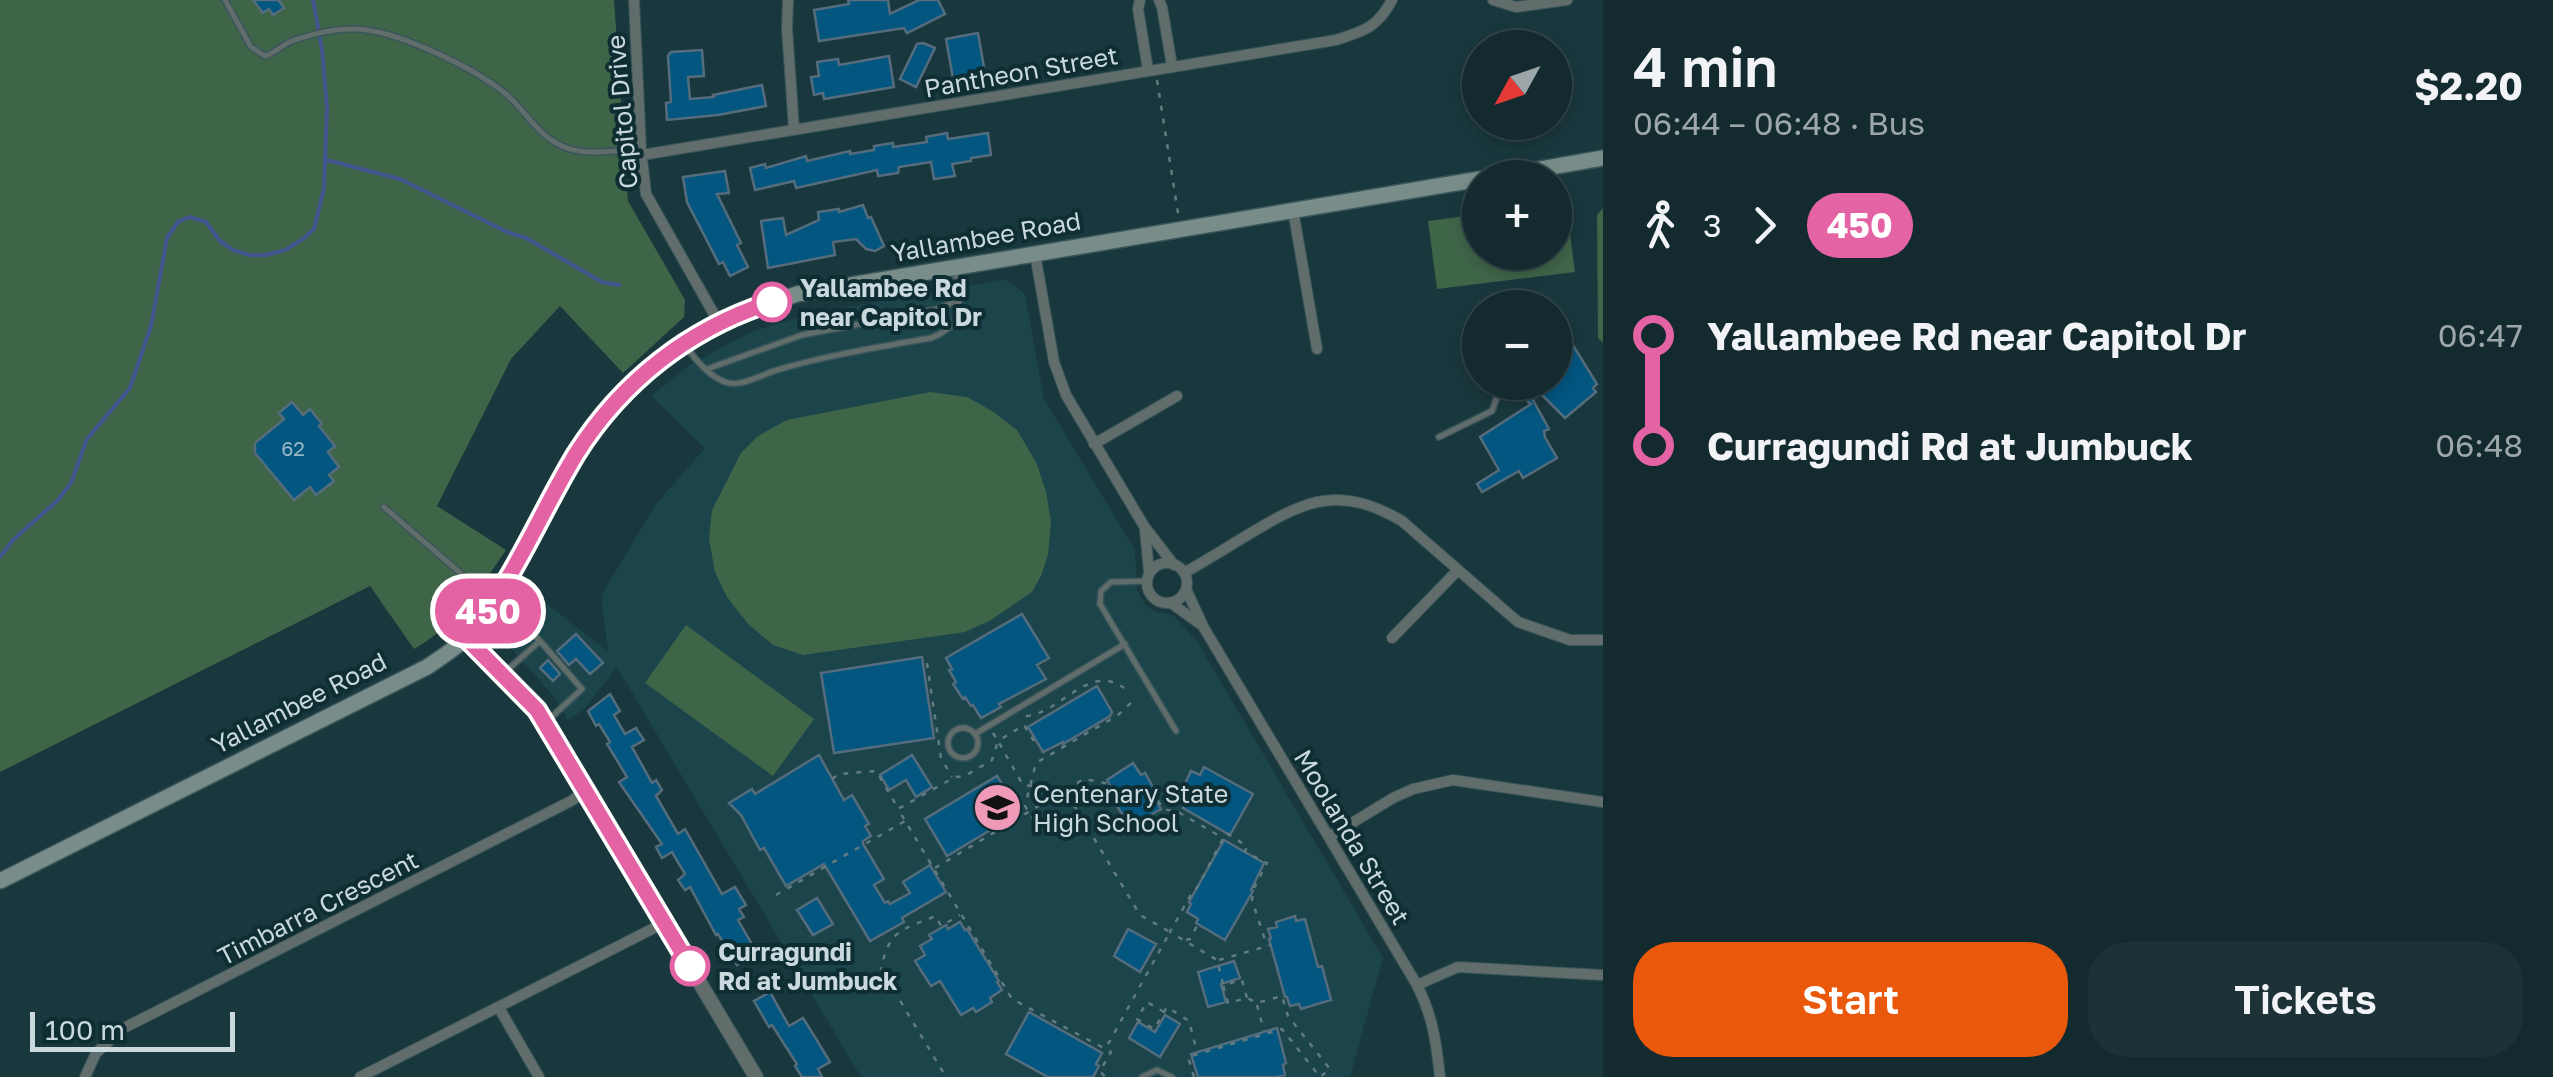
<!DOCTYPE html>
<meta charset="utf-8">
<style>
:root{--surface:#132a2e;--page:#1c3236;--text:#f1f3f6;--muted:#9da7aa;--line:#32464a;--accent:#ea580c}
body{margin:0;font-family:"Golos Text",sans-serif;background:var(--page);color:var(--text);height:100vh;display:flex;flex-direction:column;font-size:38px;white-space:nowrap}
*{box-sizing:border-box;margin:0}
p{font-size:32px;color:var(--muted)}
.icon{flex:none;width:55px;height:55px;fill:none;stroke:currentColor;stroke-width:2;stroke-linecap:round;stroke-linejoin:round}
.map{position:relative;flex:1;overflow:hidden}
.side{display:flex;flex-direction:column;background:var(--surface);width:950px}
.side>*{flex:none}
.badge{padding:0 20px;border-radius:32px;font-size:35px;line-height:65px}
.needle{width:65px;rotate:230deg}
.controls{position:absolute;left:1462px;top:30px;display:grid;gap:20px}
.controls a{display:grid;place-items:center;width:110px;height:110px;border-radius:50%;background:var(--surface);box-shadow:0 5px 15px #0003,0 0 0 2px var(--line);font-size:50px}
.scale{position:absolute;left:30px;bottom:25px;width:205px;box-sizing:border-box;padding-left:10px;border:5px solid #c9d9dd;border-top:0;font-size:28px;line-height:35px;white-space:nowrap;color:#c9d9dd;-webkit-text-stroke:8px #0f2e33;paint-order:stroke}
.map>.badge{position:absolute;translate:-50% -50%;box-shadow:0 0 0 5px #fff}
.legs{display:flex;align-items:center;gap:15px;height:110px;padding:0 30px;font-size:32px}
.legs p{margin-inline-start:auto}
.headline{display:flex;align-items:center;justify-content:space-between;height:170px;padding:0 30px}
h1{font-size:55px;font-weight:600;line-height:75px}
.primary-button{display:flex;gap:20px;margin-top:auto;padding:20px 30px}
.primary-button a{flex:1;height:115px;border-radius:40px;background:var(--accent);color:#fff;font-size:40px;font-weight:600;line-height:115px;text-align:center}
.primary-button a+a{background:var(--page);color:var(--text)}
ul{padding:0 30px;list-style:none}
li{display:flex;align-items:center;gap:35px;height:110px;font-size:38px}
li i{display:grid;place-items:center;width:15px;height:100%;margin:0 12px;background:currentColor}
li i::after{content:'';width:25px;height:25px;margin:-12px;border:8px solid;border-radius:50%;background:var(--surface)}
li p{margin-inline-start:auto}
li:first-child i{background:linear-gradient(#0000 50%,currentColor 0)}
li:last-child i{background:linear-gradient(currentColor 50%,#0000 0)}
main{display:flex;flex:1;min-height:0}
.map>svg:first-child{display:block}
.built{fill:#1b444b}
.green{fill:#3f6549}
.lines{fill:none;stroke-linecap:round;stroke-linejoin:round}
.stream{stroke:#42548e;stroke-width:4}
.building{fill:#025680;stroke:#556c7c;stroke-width:2.5}
.service-casing{stroke:#39555a;stroke-width:8}
.minor-casing{stroke:#39555a;stroke-width:12}
.tertiary-casing{stroke:#39555a;stroke-width:16}
.secondary-casing{stroke:#39555a;stroke-width:18}
.path{stroke:#627b80;stroke-width:2.5;stroke-dasharray:5 8;stroke-linecap:butt}
.service{stroke:#606d6a;stroke-width:5}
.minor{stroke:#606d6a;stroke-width:10}
.tertiary{stroke:#606d6a;stroke-width:14}
.secondary{stroke:#788d89;stroke-width:15}
.line-1-casing{stroke:#fff;stroke-width:22}
.line-1{stroke:#e463a4;stroke-width:15}
.stop-1-dot{fill:#fff;stroke:#e463a4;stroke-width:5}
.labels{text-anchor:middle;stroke-width:8;stroke-linejoin:round;paint-order:stroke}
.number-label{font-size:20px;fill:#97b8c6}
.street-label{font-size:25px;fill:#c9d9dd;stroke:#0f2e33}
.stop-label{font-size:25px;font-weight:bold;fill:#c9d9dd;stroke:#0f2e33;text-anchor:start}
.poi-label{font-size:25px;fill:#c9d9dd;stroke:#0f2e33;text-anchor:start}
</style>
<main>
<div class="map">
<svg width="1603" height="1077" viewBox="0 0 1603 1077">
<rect width="100%" height="100%" fill="#19383d"/>
<path class="built" d="M1005,279L1025,294L1044,399L1135,550L1137,590L1145,604L1154,611L1174,616L1197,641L1383,958L1350,1077H861L617,667L584,709L568,720L556,699L507,644L505,634L508,622L526,588L608,651L601,596L656,504L705,448L651,396L691,364L751,332L786,321L826,311Z"/>
<path class="green" d="M0,0H614L628,201L685,300L684,317L623,373L560,306L511,359L437,506L506,550C477,592 460,622 414,649L370,586L0,772Z
M1566,204L1575,272L1437,289L1428,221L1480,214V252H1555V205Z
M1603,208V343L1598,338L1597,215Z
M930,392L967,397L992,411L1017,430L1037,464L1046,492L1051,521L1048,555L1041,576L1032,592L991,620L965,632L803,655L773,645L748,624L727,597L715,572L709,539L712,510L741,453L758,436L787,420Z
M686,625L814,719L773,776L645,683Z"/>
<g class="lines">
<path class="stream" d="M327,160L400,179L507,232L526,238L602,282L619,285
M0,557L13,540L58,500L71,483L87,439L130,388L151,326L167,238L178,222L189,217L206,222L220,241L233,250L249,255H266L285,250L303,239L314,229L324,188L327,108L322,49L313,0"/>
</g>
<path class="building" d="M253,0H281L279,1L284,8L273,15L269,9L263,13Z
M848,0H888L890,14L919,0H938L945,14L907,33L904,28L819,41L814,10L849,4Z
M978,33L985,73L953,79L946,39Z
M923,43L935,48L916,87L900,79L917,44Z
M702,50L704,76L688,77L690,99L714,97L713,95L762,85L766,106L718,115L667,120L666,103L671,102L668,56L671,52Z
M889,56L894,87L824,99L823,93L814,95L811,77L819,76L817,62L838,59L839,65Z
M947,133L948,139L988,133L991,155L971,158V161L952,164L955,176L934,179L931,162L899,167L898,173L878,176L877,170L796,188L794,181L755,190L750,168L765,164L766,168L806,156L807,161L850,151V154L874,150V146L893,143V147L927,142L926,137Z
M725,171L729,193L717,194L741,243L737,245L748,267L730,276L723,262L719,264L687,202L683,177Z
M863,205L868,218L871,217L884,246L875,251L866,249L856,239L833,242L835,255L768,268L761,221L783,218L786,235L819,220L818,212L839,209V212Z
M1555,316L1597,384L1593,388L1596,392L1565,418L1529,382H1555Z
M1505,382H1523L1549,429L1544,431L1545,437L1557,458L1523,478L1519,471L1482,492L1477,484L1499,470L1480,437L1531,404Z
M292,402L303,415L310,409L322,424L319,426L335,446L328,452L339,467L329,475L334,481L316,495L310,487L294,500L255,453V443L284,419L279,413Z
M1022,614L1049,658L1037,665L1046,679L999,704L1001,707L981,718L973,705L971,706L965,697L963,699L953,684L956,682L949,670L952,669L946,658Z
M576,634L603,663L590,674L576,659L569,665L557,651Z
M922,657L934,738L834,753L821,673Z
M548,660L560,674L553,681L540,668Z
M1097,686L1112,712L1110,716L1063,744V742L1043,752L1028,727Z
M610,694L620,711L614,715L625,734L636,728L644,740L632,747L652,783L656,780L662,790L656,796L678,834L685,829L722,894L735,887L746,905L739,909L744,917L738,920L757,953L737,965L718,934L716,935L690,887L685,890L678,880L685,874L672,852L662,858L656,847L662,844L619,782L627,777L607,744L610,742L599,724L596,726L588,711Z
M819,755L844,800L852,795L869,824L865,826L871,836L863,841V844L884,879L874,885L885,903L888,901L890,904L910,893L903,882L930,865L946,892L902,918L904,922L870,941L824,864L786,886L764,848L760,850L741,815L729,803L752,789L755,794Z
M912,755L932,787L916,797L906,780L889,790L880,775Z
M1133,763L1141,775L1145,773L1157,794L1154,796L1161,809L1133,825L1126,812L1122,814L1109,793L1113,791L1107,780Z
M1204,767L1253,794L1230,835L1183,808L1190,794L1182,790L1191,771L1200,775Z
M997,776L1019,810L1011,815L1012,817L947,856L925,819Z
M1224,840L1264,863L1251,890L1253,891L1225,940L1196,923L1198,919L1187,912L1191,904L1189,902Z
M817,898L833,924L813,935L797,910Z
M1295,916L1296,921L1305,919L1318,967L1322,966L1331,1000L1301,1009L1299,1004L1290,1006L1287,997H1285L1269,939L1271,938L1268,929L1277,927L1276,922Z
M960,922L965,930L967,929L999,981L997,982L1002,990L990,998L992,1002L976,1012L973,1008L961,1015L940,981L931,986L915,961L925,955L920,946L932,939L929,935L946,925L948,929Z
M1128,929L1156,944L1140,972L1114,956Z
M1234,961L1240,978L1221,984L1226,1002L1208,1007L1198,972Z
M770,992L789,1026L803,1018L818,1042L830,1062L818,1069L822,1077H802L795,1066L797,1064L772,1025L769,1027L754,1001Z
M1029,1012L1102,1053L1096,1064L1099,1066L1093,1077H1048L1006,1054Z
M1165,1015L1180,1024L1160,1057L1129,1038L1138,1022L1155,1032Z
M1277,1028L1286,1063L1283,1065L1285,1075L1277,1077H1198L1191,1054Z"/>
<g class="lines">
<defs>
<path id="service" d="M225,0L251,47L265,56C275,53 282,45 292,41C309,35 333,29 352,29C394,28 474,68 506,94C525,110 538,136 562,146C586,157 614,150 638,149
M685,345C694,358 709,376 725,382C740,388 763,374 777,370C828,355 880,347 931,338L940,334L954,324L959,300L955,270
M707,369L802,335L938,309L959,300
M1439,437L1492,411L1497,397
M384,507L466,578L511,612L540,641L505,672
M1147,581L1111,582L1101,591L1100,604L1176,731
M540,641L582,689L547,721
M948 743a15 15 0 1 1 30 0a15 15 0 1 1-30 0Z
M975,734L1125,644
M1142,1077L1157,1070L1172,1077"/>
<path id="minor" d="M634,0L641,149L646,194L719,323
M788,0L787,28L794,129
M1140,0L1138,9L1148,70
M1159,0L1162,7L1172,66
M1493,0L1516,7L1567,0
M642,155L1336,40C1364,31 1377,28 1392,0
M1293,210L1317,349
M1035,254L1054,362L1066,395L1144,526L1174,565
M1094,444L1177,396
M1145,530L1149,572
M1147 583a20 20 0 1 1 40 0a20 20 0 1 1-40 0Z
M1184,573C1207,560 1229,546 1251,533C1307,499 1341,485 1402,521L1518,622L1570,640H1603
M1186,589L1204,628L1417,985C1433,1017 1436,1041 1440,1077
M1171,603L1200,624
M1392,638L1457,571
M1329,837L1393,798L1413,789L1453,780L1603,802
M1417,985L1458,967L1603,975
M499,1008L539,1077
M85,1077L96,1053L122,1029L571,801L586,791
M360,1077L664,923"/>
<path id="tertiary" d="M467,638L537,710L756,1077"/>
<path id="secondary" d="M1489,178L1603,158
M0,881L427,667C440,658 453,650 464,640C496,612 514,567 534,531C549,505 562,476 579,451C637,363 698,326 797,294L1480,179"/>
</defs>
<use href="#service" class="service-casing"/>
<use href="#minor" class="minor-casing"/>
<use href="#tertiary" class="tertiary-casing"/>
<use href="#secondary" class="secondary-casing"/>
<path class="path" d="M1157,80L1178,213
M927,663L941,758L952,777
M1026,716C1060,714 1089,662 1124,688
M993,733L998,741L992,760L965,776L955,777L898,809L1012,999L1111,1052L1100,1071L1105,1077
M1034,741L1024,725L998,741L1023,785L1065,790L1084,779L1105,783L1110,786L1122,802L1149,786L1163,809L1178,812L1223,838
M832,779L839,774L876,771L898,808
M1079,817L1055,830L1037,826L1025,806L1036,763L1118,715L1134,700
M935,868L1065,790L1140,915L1170,932L1107,1046
M776,895L905,821
M1186,940L1190,939L1198,924
M1219,960L1271,945
M1223,984L1217,960L1170,932L1194,889L1197,888L1226,833L1247,846L1245,852L1267,863L1254,888L1252,900L1267,946
M1257,1005L1264,1031
M1164,1012L1147,1002L1137,1019L1154,1029L1167,1007L1189,1021L1197,1052
M943,1072L881,969C889,930 901,930 936,916L941,926L960,915
M1194,1077L1188,1057L1282,1029L1320,1077L1330,1069L1288,1016L1282,996L1257,1003L1247,998L1228,1003L1223,985L1242,980L1247,998"/>
<use href="#service" class="service"/>
<use href="#minor" class="minor"/>
<use href="#tertiary" class="tertiary"/>
<use href="#secondary" class="secondary"/>
</g>
<g class="lines">
<defs>
<path id="line-1" d="M690,966L537,710L466,638C513,583 539,515 576,454C622,381 690,328 772,302"/>
</defs>
<use href="#line-1" class="line-1-casing"/>
<use href="#line-1" class="line-1"/>
</g>
<defs>
<symbol id="school-disc" viewBox="-11 -11 22 22"><circle r="9.5" fill="#ef9ab8" stroke="#0f2e33"/><path d="M0-5L7-2L0 1L-7-2ZM-4 1L0 2.5L4 1V4Q0 6-4 4Z" fill="#111"/></symbol>
</defs>
<g fill-rule="evenodd">
<use href="#school-disc" x="970" y="780" width="55" height="55"/>
</g>
<g class="stop-1-dot">
<circle cx="772" cy="302" r="18"/>
<circle cx="690" cy="966" r="18"/>
</g>
<g class="labels">
<g class="number-label">
<text x="293" y="456">62</text>
</g>
<g class="street-label">
<text transform="translate(1021 72) rotate(-10)" y="9">Pantheon Street</text>
<text transform="translate(622 112) rotate(-95)" y="9">Capitol Drive</text>
<text transform="translate(986 237) rotate(-10)" y="9">Yallambee Road</text>
<text transform="translate(299 703) rotate(-27)" y="9">Yallambee Road</text>
<text transform="translate(1352 837) rotate(59)" y="9">Moolanda Street</text>
<text transform="translate(318 908) rotate(-27)" y="9">Timbarra Crescent</text>
</g>
<g class="stop-label">
<text x="800" y="297">Yallambee Rd<tspan x="800" dy="29">near Capitol Dr</tspan></text>
<text x="718" y="961">Curragundi<tspan x="718" dy="29">Rd at Jumbuck</tspan></text>
</g>
<g class="poi-label">
<text x="1033" y="803">Centenary State<tspan x="1033" dy="29">High School</tspan></text>
</g>
</g>
</svg>
<div class="controls">
<a><svg class="needle" viewBox="-14 -14 28 28"><path d="M0-13l5 13h-10z" fill="#e53935"/><path d="M0 13l5-13h-10z" fill="#9da7aa"/></svg></a>
<a>+</a>
<a>−</a>
</div>
<div class="scale">100 m</div>
<b class="badge" style="left:488px;top:611px;background:#e463a4;color:#fff">450</b>
</div>
<section class="side">
<div class="headline"><div><h1>4 min</h1><p>06:44 – 06:48 · Bus</p></div><b>$2.20</b></div>
<div class="legs"><svg class="icon" aria-label="walk" viewBox="0 0 24 24"><circle cx="13" cy="4" r="2"/><path d="M13 8l-2 6 4 7M11 14l-3 7M7 12l3-4h3l4 4"/></svg>3<svg class="icon" aria-label="forward" viewBox="0 0 24 24"><path d="M9 5l7 7-7 7"/></svg><b class="badge" style="background:#e463a4;color:#fff">450</b></div>
<ul>
<li><i style="color:#e463a4"></i><b>Yallambee Rd near Capitol Dr</b><p>06:47</p></li>
<li><i style="color:#e463a4"></i><b>Curragundi Rd at Jumbuck</b><p>06:48</p></li>
</ul>
<div class="primary-button"><a>Start</a><a>Tickets</a></div>
</section>
</main>
